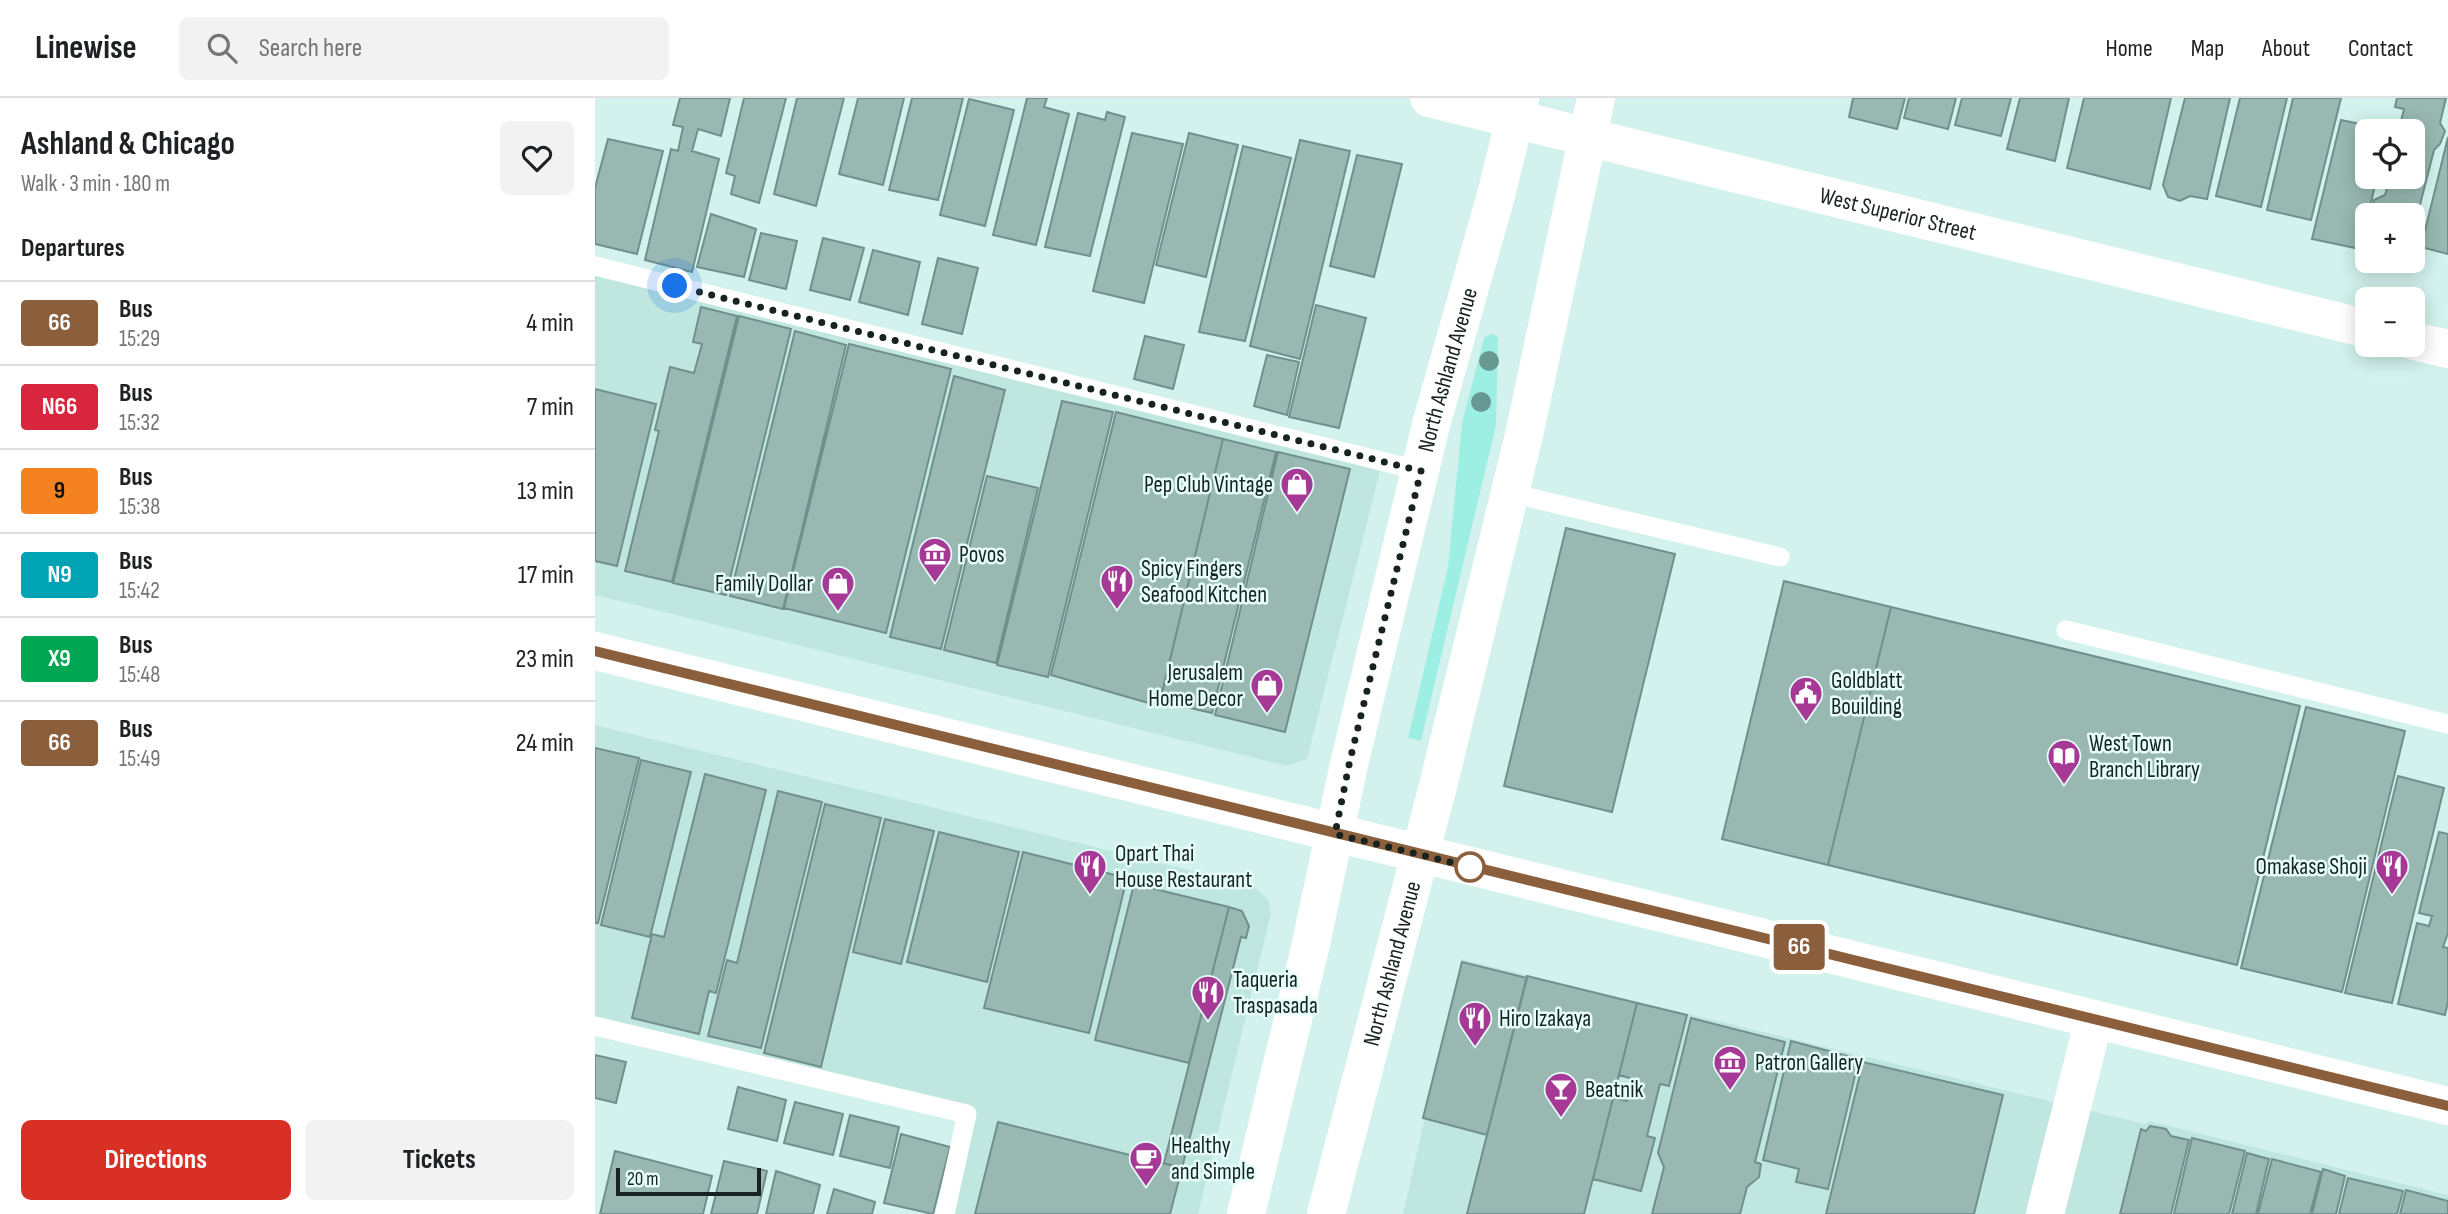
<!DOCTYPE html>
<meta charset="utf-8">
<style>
:root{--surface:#fff;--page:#f2f2f2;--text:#202124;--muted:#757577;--line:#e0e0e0;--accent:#d93025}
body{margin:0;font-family:"Sofia Sans Condensed",sans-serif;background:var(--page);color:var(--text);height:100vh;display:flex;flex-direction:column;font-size:26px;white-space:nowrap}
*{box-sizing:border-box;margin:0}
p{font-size:23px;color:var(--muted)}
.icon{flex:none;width:38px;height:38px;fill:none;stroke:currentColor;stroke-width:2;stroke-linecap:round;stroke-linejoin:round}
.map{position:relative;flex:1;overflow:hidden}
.drawer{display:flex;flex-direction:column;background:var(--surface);width:595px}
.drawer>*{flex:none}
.badge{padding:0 14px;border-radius:5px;font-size:24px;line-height:46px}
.tools{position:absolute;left:1760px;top:21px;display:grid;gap:14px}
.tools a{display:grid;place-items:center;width:70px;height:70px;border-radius:10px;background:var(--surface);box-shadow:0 4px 18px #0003;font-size:35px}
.scale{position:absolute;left:21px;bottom:18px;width:145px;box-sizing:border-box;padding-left:7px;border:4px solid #172321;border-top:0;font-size:19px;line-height:24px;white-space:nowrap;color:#172321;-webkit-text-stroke:5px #e5fefa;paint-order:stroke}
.you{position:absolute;width:35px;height:35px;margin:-18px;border:5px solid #fff;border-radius:50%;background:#1a73e8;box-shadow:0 0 0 10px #1a73e833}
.map>.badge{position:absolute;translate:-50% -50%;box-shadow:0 0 0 4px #fff}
h2{padding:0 21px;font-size:26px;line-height:63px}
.round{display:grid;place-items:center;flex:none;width:74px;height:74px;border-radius:10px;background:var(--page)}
.summary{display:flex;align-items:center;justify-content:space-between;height:119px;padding:0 21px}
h1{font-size:33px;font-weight:700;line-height:52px}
.cta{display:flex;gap:14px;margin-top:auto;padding:14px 21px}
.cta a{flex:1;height:80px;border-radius:10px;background:var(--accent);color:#fff;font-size:28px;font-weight:700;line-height:80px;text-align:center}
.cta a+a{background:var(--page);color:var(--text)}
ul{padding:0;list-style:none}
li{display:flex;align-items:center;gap:21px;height:84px;padding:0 21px;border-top:2px solid var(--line)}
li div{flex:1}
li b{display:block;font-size:26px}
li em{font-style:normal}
li .badge{min-width:77px;font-weight:700;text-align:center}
header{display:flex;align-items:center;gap:42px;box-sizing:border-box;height:98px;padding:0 35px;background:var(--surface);border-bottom:2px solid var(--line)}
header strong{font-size:33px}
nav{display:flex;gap:38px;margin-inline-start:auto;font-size:24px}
.search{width:490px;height:63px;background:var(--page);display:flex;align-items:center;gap:18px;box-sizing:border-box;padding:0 24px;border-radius:10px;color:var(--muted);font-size:26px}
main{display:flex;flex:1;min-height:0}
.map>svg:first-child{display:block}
.built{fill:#bfe7e0}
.green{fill:#9defe3}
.building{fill:#99b8b2;stroke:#72908b;stroke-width:2}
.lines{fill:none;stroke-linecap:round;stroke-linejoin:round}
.lane{stroke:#fff;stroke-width:19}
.street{stroke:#fff;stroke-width:38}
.secondary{stroke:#fff;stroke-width:38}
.tree{fill:#689892}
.line-casing{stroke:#fff;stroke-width:16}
.line{stroke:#8b5e3c;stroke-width:10}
.walk{stroke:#172321;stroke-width:7;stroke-dasharray:0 12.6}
.stop-dot{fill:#fff;stroke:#8b5e3c;stroke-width:3.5}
.labels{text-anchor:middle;stroke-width:5;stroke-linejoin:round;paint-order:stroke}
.street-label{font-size:23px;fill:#172321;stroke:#e5fefa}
.poi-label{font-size:23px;fill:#172321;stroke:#e5fefa;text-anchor:start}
</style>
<header>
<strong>Linewise</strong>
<div class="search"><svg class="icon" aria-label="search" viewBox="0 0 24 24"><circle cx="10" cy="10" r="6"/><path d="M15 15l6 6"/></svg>Search here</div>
<nav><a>Home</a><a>Map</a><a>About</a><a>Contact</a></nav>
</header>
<main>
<section class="drawer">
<div class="summary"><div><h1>Ashland &amp; Chicago</h1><p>Walk · 3 min · 180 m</p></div><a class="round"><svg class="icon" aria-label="heart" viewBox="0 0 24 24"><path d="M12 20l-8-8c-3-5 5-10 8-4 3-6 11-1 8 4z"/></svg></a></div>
<h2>Departures</h2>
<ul>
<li><span class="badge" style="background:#8b5e3c;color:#fff">66</span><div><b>Bus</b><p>15:29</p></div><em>4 min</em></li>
<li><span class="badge" style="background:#d7263d;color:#fff">N66</span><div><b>Bus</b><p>15:32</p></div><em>7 min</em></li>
<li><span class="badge" style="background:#f58220;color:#111">9</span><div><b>Bus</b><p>15:38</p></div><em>13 min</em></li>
<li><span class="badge" style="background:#00a3b4;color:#fff">N9</span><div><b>Bus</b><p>15:42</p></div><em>17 min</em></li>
<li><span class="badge" style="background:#00a651;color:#fff">X9</span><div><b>Bus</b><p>15:48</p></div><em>23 min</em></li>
<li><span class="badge" style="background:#8b5e3c;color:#fff">66</span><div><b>Bus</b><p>15:49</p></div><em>24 min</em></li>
</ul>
<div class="cta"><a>Directions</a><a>Tickets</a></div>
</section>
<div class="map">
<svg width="1853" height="1116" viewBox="0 0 1853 1116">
<rect width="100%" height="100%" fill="#d3f2ed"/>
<path class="built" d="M0,164L789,358L712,661L692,668L0,497Z
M0,627L659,788L673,802L676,815L603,1116H355L380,1015L0,924Z
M866,861L1550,1026L1554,1023L1853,1097V1116H808Z"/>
<path class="green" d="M897,236L902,238L903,242L901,327L826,643L813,640L853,469L867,325L889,240Z"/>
<path class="building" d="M85,0H135L126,38L103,31L97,53L124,61L97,174L50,162L76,51L83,53L88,29L78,27Z
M149,0H191L164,105L136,96L140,78L131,75Z
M202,0H249L221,108L179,96Z
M263,0H309L288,87L244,76Z
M317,0H368L343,102L294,92Z
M432,0H452L449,9L474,16L441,147L398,137Z
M1258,0H1310L1302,31L1254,19Z
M1314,0H1361L1353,31L1309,20Z
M1367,0H1416L1406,38L1360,27Z
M1425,0H1474L1460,63L1412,51Z
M1489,0H1576L1555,91L1472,70Z
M1590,0H1635L1612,101L1595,98L1585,103L1573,99L1568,87Z
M1645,0H1692L1666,109L1621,98Z
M1698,0H1746L1716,122L1672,112Z
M1802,0H1851L1845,25L1850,33L1845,46L1839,52L1818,134V117H1775L1779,102L1790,97L1792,90L1786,79H1818V33H1797L1805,27L1809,11L1800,9Z
M374,1L419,12L390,128L345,117Z
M512,14L530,19L495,158L450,149L483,15L510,22Z
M1746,22L1794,32L1773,33V79H1782L1765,151L1717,141Z
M537,35L588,46L549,205L498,193Z
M594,35L643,47L611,179L561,167Z
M1853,39V156L1826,149Z
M13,41L68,53L42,156L0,146V90Z
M705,42L755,53L705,261L655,248Z
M648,48L696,60L650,243L604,234Z
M762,57L807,66L779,179L735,168Z
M116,116L161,131L149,179L102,169Z
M166,135L202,143L191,191L154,182Z
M228,140L269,150L255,202L215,192Z
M278,152L325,164L313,217L264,204Z
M343,160L383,170L367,236L327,226Z
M721,207L771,220L744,330L694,319Z
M106,209L142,218L77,484L30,473L64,333L60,332L75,269L99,275L107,246L98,244Z
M144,218L196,231L131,497L78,485Z
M200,233L251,247L188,511L135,498Z
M550,238L589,247L578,291L539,281Z
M254,246L356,271L291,535L189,510Z
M672,257L704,264L692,317L659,308Z
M359,278L410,292L346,551L295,539Z
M0,291L61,306L22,468L0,463Z
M467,303L518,314L453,579L402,567Z
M521,314L628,341L564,608L456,577Z
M628,341L681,354L617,615L565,603Z
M683,354L755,371L690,634L620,617Z
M392,378L443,390L401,565L349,552Z
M971,430L1080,456L1017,714L909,688Z
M1189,483L1296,509L1233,767L1127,741Z
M1296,509L1705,608L1642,867L1233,767Z
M1711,609L1810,633L1747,894L1646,870Z
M0,650L44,660L3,825H0Z
M46,662L96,674L55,839L6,827Z
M110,676L171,692L121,895L114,893L104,936L37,920L57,836L69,839Z
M1803,678L1849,690L1797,905L1750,895Z
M183,693L227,704L166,950L113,938L132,862L142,865Z
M230,706L286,720L226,969L169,955Z
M290,721L339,733L306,866L258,854Z
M344,734L424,754L392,884L312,864Z
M1844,734L1853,736V835L1848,849L1853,850V904L1850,917L1803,906L1822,825L1834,828L1837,818L1824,815Z
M428,754L532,780L494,935L389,910Z
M539,786L634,809L594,965L500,942Z
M634,809L647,813L654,828L651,840L646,839L587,1070L569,1065Z
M867,864L932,880L892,1037L828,1020Z
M932,878L1042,905L989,1116H872Z
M1042,905L1092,917L1074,988L1065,986L1052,1038L1060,1040L1046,1093L998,1081L1018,1000L1032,1003L1038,981L1024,977Z
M1096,920L1190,944L1160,1064L1166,1066L1164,1079L1152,1089L1145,1116H1057L1069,1069L1063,1055Z
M1196,943L1264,961L1233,1091L1201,1084L1204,1071L1168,1062Z
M0,957L31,964L21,1005L0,1000Z
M1268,964L1408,997L1379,1116H1231Z
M143,989L191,1002L182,1043L133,1031Z
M200,1004L248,1016L238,1057L189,1045Z
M255,1017L304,1029L295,1070L245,1058Z
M403,1024L587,1070L575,1116H380Z
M1555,1028L1571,1031L1576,1038L1594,1042L1576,1116H1525L1546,1031L1551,1033Z
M306,1036L355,1049L338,1116L289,1105Z
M1597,1040L1650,1053L1634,1116H1579Z
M20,1053L117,1078L108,1116H5Z
M1652,1055L1674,1061L1661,1116H1637Z
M1677,1061L1726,1074L1715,1116H1663Z
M129,1063L172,1073L162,1116H116Z
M1728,1071L1750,1078L1741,1116H1717Z
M181,1073L225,1087L218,1116H171Z
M1753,1080L1808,1093L1802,1116H1744Z
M239,1091L280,1104L277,1116H232Z
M1811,1092L1853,1103V1116H1805Z"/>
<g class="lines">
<path class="lane" d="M0,168L826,373
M915,395L1185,459
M1471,532L1853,626
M0,928L372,1016L350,1116"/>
<g class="street">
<path id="s1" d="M834,0L1773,231"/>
<path d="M1818,243L1853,251"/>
<path d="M1450,1116L1499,921"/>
</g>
<g class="secondary">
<path d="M0,553L1853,1008"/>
<path id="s2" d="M651,1116L715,850L755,662L837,323L900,101L925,0"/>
<path id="s3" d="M731,1116L844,684L929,337L1001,0"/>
</g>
</g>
<g class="tree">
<circle cx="894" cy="263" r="10"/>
<circle cx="886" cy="304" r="10"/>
</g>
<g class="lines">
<defs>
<path id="line" d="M0,553L1853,1008"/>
</defs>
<use href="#line" class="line-casing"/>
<use href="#line" class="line"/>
<path class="walk" d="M80,188L826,373L755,662L740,736L884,771L875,769"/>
</g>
<defs>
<symbol id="shop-pin" viewBox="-11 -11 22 30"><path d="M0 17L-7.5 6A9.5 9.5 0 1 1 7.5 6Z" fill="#a63896" stroke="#e5fefa"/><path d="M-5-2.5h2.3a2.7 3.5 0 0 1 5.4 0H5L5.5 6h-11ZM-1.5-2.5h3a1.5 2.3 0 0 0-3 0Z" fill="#fff"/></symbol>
<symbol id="museum-pin" viewBox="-11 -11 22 30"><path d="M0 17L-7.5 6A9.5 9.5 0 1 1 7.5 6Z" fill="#a63896" stroke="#e5fefa"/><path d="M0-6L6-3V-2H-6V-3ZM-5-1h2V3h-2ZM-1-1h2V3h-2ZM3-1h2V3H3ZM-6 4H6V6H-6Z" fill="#fff"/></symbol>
<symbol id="restaurant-pin" viewBox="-11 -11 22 30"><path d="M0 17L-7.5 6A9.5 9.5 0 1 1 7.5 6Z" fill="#a63896" stroke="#e5fefa"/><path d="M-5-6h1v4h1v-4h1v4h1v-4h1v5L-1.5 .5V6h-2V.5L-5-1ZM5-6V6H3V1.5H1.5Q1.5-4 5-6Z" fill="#fff"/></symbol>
<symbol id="civic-pin" viewBox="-11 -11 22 30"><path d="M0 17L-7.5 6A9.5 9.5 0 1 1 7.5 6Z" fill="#a63896" stroke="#e5fefa"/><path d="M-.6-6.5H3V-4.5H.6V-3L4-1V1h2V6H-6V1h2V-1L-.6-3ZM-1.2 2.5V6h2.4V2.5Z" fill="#fff"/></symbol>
<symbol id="library-pin" viewBox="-11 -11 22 30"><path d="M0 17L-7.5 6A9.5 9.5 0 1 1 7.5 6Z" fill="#a63896" stroke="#e5fefa"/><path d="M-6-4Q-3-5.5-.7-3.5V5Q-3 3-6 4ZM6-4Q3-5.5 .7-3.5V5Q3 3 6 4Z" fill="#fff"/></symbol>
<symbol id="bar-pin" viewBox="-11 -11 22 30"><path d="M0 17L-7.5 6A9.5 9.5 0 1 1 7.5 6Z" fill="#a63896" stroke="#e5fefa"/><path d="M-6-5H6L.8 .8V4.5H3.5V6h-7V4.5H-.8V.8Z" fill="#fff"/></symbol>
<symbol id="cafe-pin" viewBox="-11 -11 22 30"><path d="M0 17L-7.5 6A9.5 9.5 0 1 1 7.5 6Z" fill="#a63896" stroke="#e5fefa"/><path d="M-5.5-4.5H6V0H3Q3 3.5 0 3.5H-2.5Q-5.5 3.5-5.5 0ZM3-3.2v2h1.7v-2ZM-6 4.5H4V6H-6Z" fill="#fff"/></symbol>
</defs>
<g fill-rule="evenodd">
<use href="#shop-pin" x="683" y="367" width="38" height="52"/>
<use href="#museum-pin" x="321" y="437" width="38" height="52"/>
<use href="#restaurant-pin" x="503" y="464" width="38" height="52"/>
<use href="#shop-pin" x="224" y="466" width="38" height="52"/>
<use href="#shop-pin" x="653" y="568" width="38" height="52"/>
<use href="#civic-pin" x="1192" y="576" width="38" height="52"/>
<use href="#library-pin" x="1450" y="639" width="38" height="52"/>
<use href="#restaurant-pin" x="476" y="749" width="38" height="52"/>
<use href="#restaurant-pin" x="1778" y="749" width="38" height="52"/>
<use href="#restaurant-pin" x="594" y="875" width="38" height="52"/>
<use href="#restaurant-pin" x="861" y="901" width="38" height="52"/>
<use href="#museum-pin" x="1116" y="945" width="38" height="52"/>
<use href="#bar-pin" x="947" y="972" width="38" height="52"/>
<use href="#cafe-pin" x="532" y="1041" width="38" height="52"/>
</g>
<circle class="stop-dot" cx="875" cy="769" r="14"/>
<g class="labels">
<g class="street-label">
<text dy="8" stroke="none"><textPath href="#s1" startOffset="483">West Superior Street</textPath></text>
<text dy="8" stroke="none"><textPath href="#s2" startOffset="868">North Ashland Avenue</textPath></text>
<text dy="8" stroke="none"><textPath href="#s3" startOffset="259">North Ashland Avenue</textPath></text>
</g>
<g class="poi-label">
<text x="678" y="394" text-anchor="end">Pep Club Vintage</text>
<text x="364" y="464">Povos</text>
<text x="546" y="478">Spicy Fingers<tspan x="546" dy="26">Seafood Kitchen</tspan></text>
<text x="218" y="493" text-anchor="end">Family Dollar</text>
<text x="648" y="582" text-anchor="end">Jerusalem<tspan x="648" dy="26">Home Decor</tspan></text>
<text x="1236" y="590">Goldblatt<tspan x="1236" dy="26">Bouilding</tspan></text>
<text x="1494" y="653">West Town<tspan x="1494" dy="26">Branch Library</tspan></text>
<text x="520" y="763">Opart Thai<tspan x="520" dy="26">House Restaurant</tspan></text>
<text x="1772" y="776" text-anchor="end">Omakase Shoji</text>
<text x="638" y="889">Taqueria<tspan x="638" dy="26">Traspasada</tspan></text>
<text x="904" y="928">Hiro Izakaya</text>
<text x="1160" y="972">Patron Gallery</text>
<text x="990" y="999">Beatnik</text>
<text x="576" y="1055">Healthy<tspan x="576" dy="26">and Simple</tspan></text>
</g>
</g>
</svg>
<div class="tools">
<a><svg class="icon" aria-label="locate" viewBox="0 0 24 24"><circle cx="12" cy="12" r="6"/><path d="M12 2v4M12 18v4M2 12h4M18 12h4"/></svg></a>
<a>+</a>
<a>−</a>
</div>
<div class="scale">20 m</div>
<div class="you" style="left:80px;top:188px"></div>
<b class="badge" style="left:1204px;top:849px;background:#8b5e3c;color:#fff">66</b>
</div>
</main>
